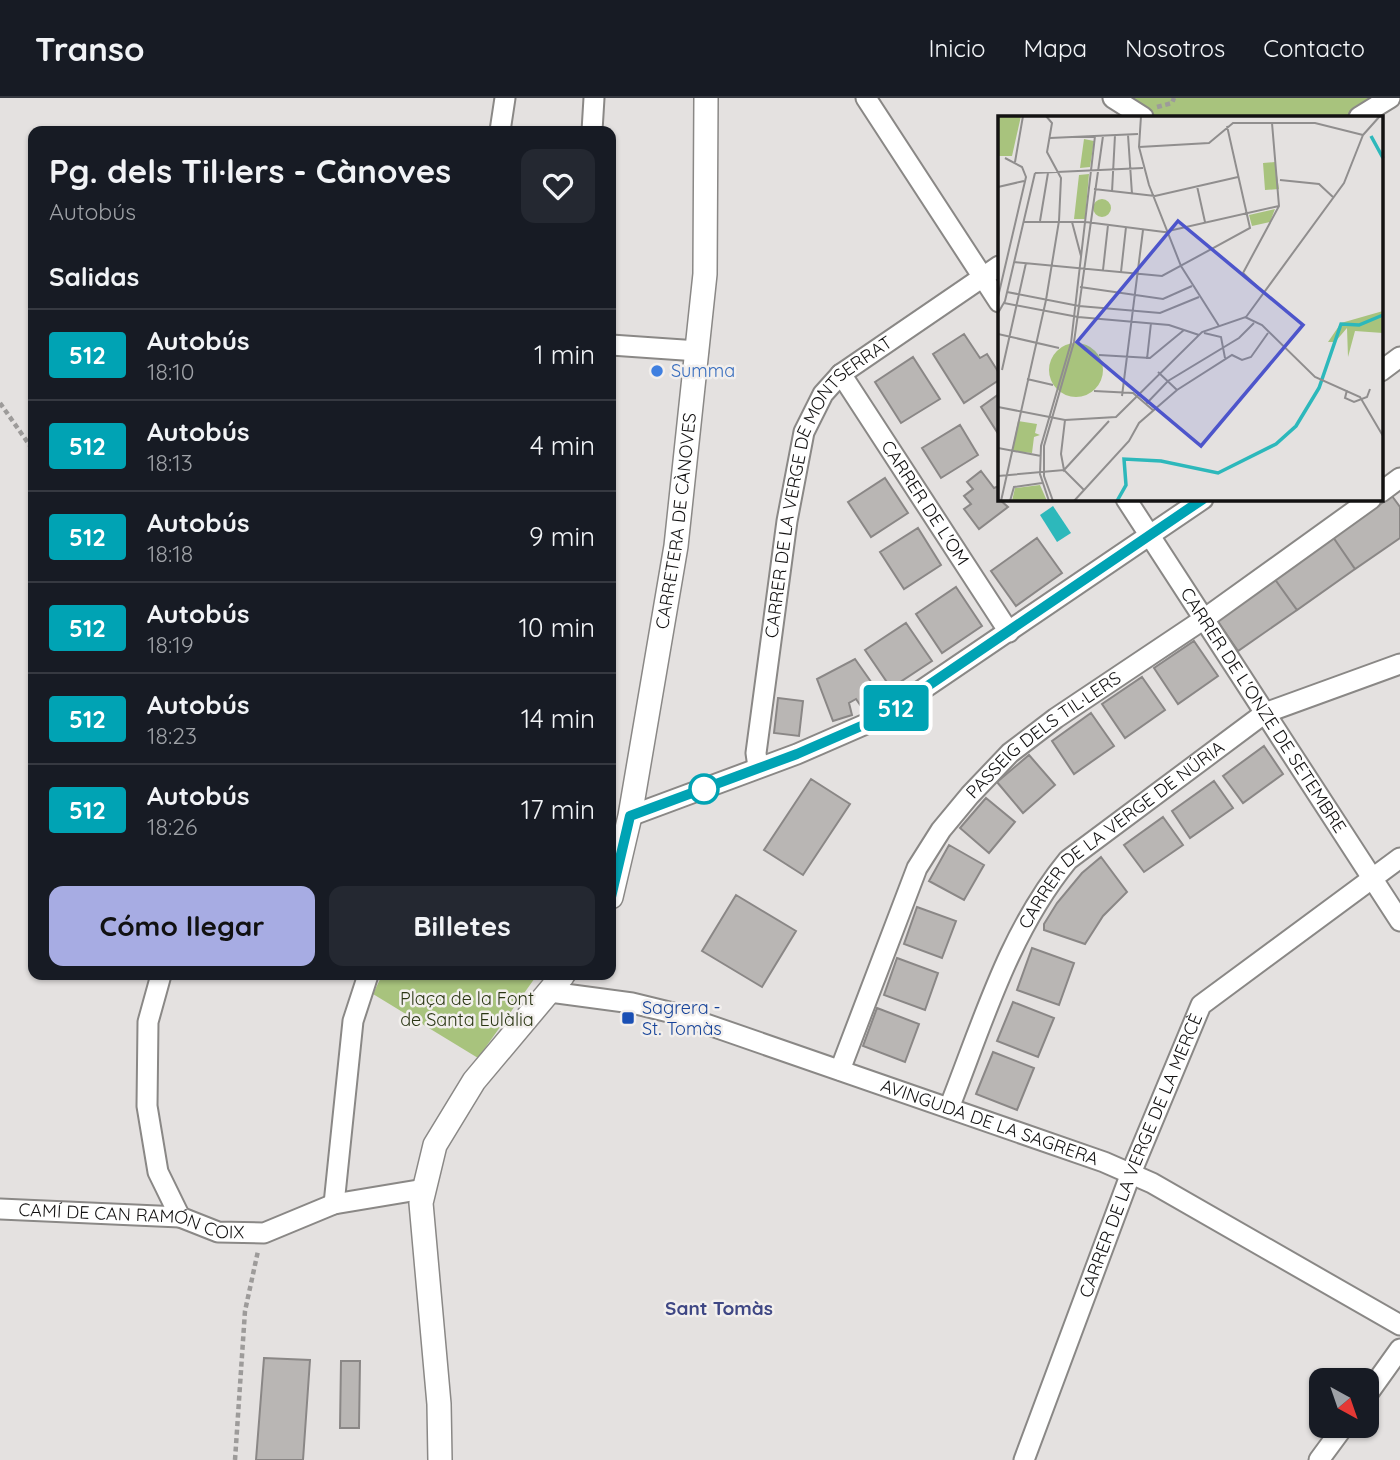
<!DOCTYPE html>
<html lang="es">
<meta charset="utf-8">
<style>
:root{--surface:#171b24;--page:#242831;--text:#f1f3f6;--muted:#9ea1a6;--line:#363941;--accent:#a7ace3}
body{margin:0;font-family:Quicksand,sans-serif;background:var(--page);color:var(--text);height:100vh;display:flex;flex-direction:column;font-size:26px;white-space:nowrap}
*{box-sizing:border-box;margin:0}
p{font-size:23px;color:var(--muted)}
.icon{flex:none;width:38px;height:38px;fill:none;stroke:currentColor;stroke-width:2;stroke-linecap:round;stroke-linejoin:round}
.map{position:relative;flex:1;overflow:hidden}
.details{position:absolute;left:28px;top:28px;width:588px;height:854px;display:flex;flex-direction:column;background:var(--surface);border-radius:14px;box-shadow:0 2px 5px #0004}
.details>*{flex:none}
.badge{padding:0 14px;border-radius:5px;font-size:24px;line-height:46px}
.needle{width:46px;rotate:140deg}
.buttons{position:absolute;left:1309px;top:1270px;display:grid;gap:14px}
.buttons a{display:grid;place-items:center;width:70px;height:70px;border-radius:14px;background:var(--surface);box-shadow:0 2px 5px #0004;font-size:35px}
.map>.badge{position:absolute;translate:-50% -50%;box-shadow:0 0 0 4px #fff}
h2{padding:0 21px;font-size:26px;line-height:63px}
.round{display:grid;place-items:center;flex:none;width:74px;height:74px;border-radius:14px;background:var(--page)}
.head{display:flex;align-items:center;justify-content:space-between;height:119px;padding:0 21px}
h1{font-size:33px;font-weight:800;line-height:52px}
.cta{display:flex;gap:14px;margin-top:auto;padding:14px 21px}
.cta a{flex:1;height:80px;border-radius:14px;background:var(--accent);color:#111;font-size:28px;font-weight:800;line-height:80px;text-align:center}
.cta a+a{background:var(--page);color:var(--text)}
ul{padding:0;list-style:none}
li{display:flex;align-items:center;gap:21px;height:91px;padding:0 21px;border-top:2px solid var(--line)}
li div{flex:1}
li b{display:block;font-size:26px}
li em{font-style:normal}
li .badge{min-width:77px;font-weight:700;text-align:center}
header{display:flex;align-items:center;gap:42px;box-sizing:border-box;height:98px;padding:0 35px;background:var(--surface);border-bottom:2px solid var(--line)}
header strong{font-size:33px}
nav{display:flex;gap:38px;margin-inline-start:auto;font-size:24px}
.map>svg:first-child{display:block}
.green{fill:#a8c37d}
.water{fill:#2db8bb}
.building{fill:#b9b6b4;stroke:#8a8786;stroke-width:2}
.lines{fill:none;stroke-linecap:round;stroke-linejoin:round}
.minor-casing{stroke:#8a8886;stroke-width:23}
.tertiary-casing{stroke:#8a8886;stroke-width:26}
.path{stroke:#9d9b9a;stroke-width:4.5;stroke-dasharray:5 3.5;stroke-linecap:butt}
.minor{stroke:#fff;stroke-width:19}
.tertiary{stroke:#fff;stroke-width:23}
.line-casing{stroke:#fff;stroke-width:16}
.line{stroke:#00a3b4;stroke-width:10}
.shop-dot{fill:#3f7fe0;stroke:#f2efed;stroke-width:2.5}
.stop-dot{fill:#fff;stroke:#00a3b4;stroke-width:3.5}
.transit-dot{fill:#1a4fb4;stroke:#f2efed;stroke-width:2.5}
.labels{text-anchor:middle;stroke-width:5;stroke-linejoin:round;paint-order:stroke}
.shop-label{font-size:18px;fill:#366cbe;stroke:#f2efed;text-anchor:start}
.street-label{font-size:18px;fill:#131212;stroke:#f2efed}
.park-label{font-size:18px;fill:#2a3613;stroke:#f2efed}
.transit-label{font-size:18px;fill:#164399;stroke:#f2efed;text-anchor:start}
.neighbourhood-label{font-size:19px;font-weight:bold;fill:#3f4784;stroke:#f2efed}
.inset-river{fill:none;stroke:#2db8bb;stroke-width:3.5}
.inset-road{fill:none;stroke:#908e8e;stroke-width:2}
.view{fill:#4d55cb;fill-opacity:0.15;stroke:#4d55cb;stroke-width:3.5}
.inset-edge{fill:none;stroke:#131212;stroke-width:3.5}
</style>
<header>
<strong>Transo</strong>
<nav><a>Inicio</a><a>Mapa</a><a>Nosotros</a><a>Contacto</a></nav>
</header>
<div class="map">
<svg width="1400" height="1362" viewBox="0 0 1400 1362">
<rect width="100%" height="100%" fill="#e4e1e0"/>
<path class="green" d="M1113,0H1386L1359,19H1151Z
M382,877H537L478,960L373,896Z"/>
<path class="water" d="M1053,408L1071,435L1057,444L1040,417Z"/>
<path class="building" d="M964,236L980,260L987,256L999,275V282L964,305L933,256Z
M913,259L940,301L901,325L875,284Z
M999,296V337L981,309Z
M960,327L978,357L941,380L922,350Z
M981,373L994,390L999,388V401L1008,409L979,431L964,411L971,406L964,398L973,391L967,384Z
M885,380L908,415L871,439L848,404Z
M1392,398L1400,409V440L1355,471L1333,439Z
M918,430L941,467L904,491L880,454Z
M1333,439L1355,471L1297,512L1274,480Z
M1037,440L1062,475L1016,508L991,473Z
M1274,480L1297,512L1238,553L1216,521Z
M956,489L982,528L942,555L916,516Z
M906,525L932,563L891,590L865,552Z
M1194,543L1218,578L1178,606L1154,570Z
M855,561L881,598L863,611L856,601L849,605L852,617L833,623L817,581Z
M1142,579L1165,612L1125,640L1102,606Z
M778,600L803,603L799,638L774,635Z
M1091,615L1114,648L1074,676L1052,643Z
M1264,648L1283,676L1243,705L1223,678Z
M1029,657L1055,687L1023,715L997,684Z
M811,681L850,706L803,777L764,752Z
M1214,683L1233,710L1190,740L1172,713Z
M986,700L1015,724L989,755L960,730Z
M1163,719L1183,747L1144,774L1124,747Z
M949,747L984,767L964,802L929,783Z
M1101,759L1127,794L1103,818L1085,846L1044,832V826L1057,805L1082,775Z
M736,797L796,833L762,889L702,853Z
M917,809L956,823L942,860L904,846Z
M1032,850L1074,865L1059,907L1017,892Z
M897,860L938,875L925,912L884,897Z
M1013,904L1054,920L1038,959L997,943Z
M877,910L919,926L905,964L863,948Z
M993,954L1034,970L1017,1012L976,996Z
M264,1260L310,1262L303,1362H256Z
M341,1263H360L359,1330H340Z"/>
<g class="lines">
<defs>
<g id="minor">
<path d="M866,0L999,204"/>
<path d="M1113,0L1143,19"/>
<path d="M1359,19L1390,0"/>
<path d="M500,33L505,0"/>
<path d="M592,33L594,0"/>
<path d="M611,247L698,253"/>
<path d="M1381,273L1400,259"/>
<path id="s1" d="M841,276L1009,534"/>
<path d="M1381,394L1400,380"/>
<path id="s2" d="M1126,401L1400,823"/>
<path id="s3" d="M758,669L756,655L787,423L804,334L823,296L841,276L999,168"/>
<path d="M630,718L797,656L882,619L1203,401"/>
<path d="M161,877L148,924L147,1008L158,1074L180,1119"/>
<path id="s4" d="M550,894L632,905L677,916L1104,1064L1152,1085L1400,1227"/>
<path id="s5" d="M840,972L917,770L941,732L970,697L1010,655L1056,620L1204,521L1371,401"/>
<path id="s6" d="M949,1010C983,924 1009,834 1068,762L1265,615L1400,566"/>
<path d="M334,1106L353,923L368,877"/>
<path id="s7" d="M0,1111L180,1119L218,1134L264,1135L334,1106L424,1091"/>
<path d="M1367,1297L1400,1251"/>
<path id="s8" d="M1024,1362L1131,1075L1201,907L1400,760"/>
<path d="M1319,1362L1344,1328"/>
</g>
<g id="tertiary">
<path id="s9" d="M611,799L630,718L676,448L705,176L706,0"/>
<path d="M440,1362L439,1306L421,1105L435,1047L474,983L563,877"/>
</g>
</defs>
<use href="#minor" class="minor-casing"/>
<use href="#tertiary" class="tertiary-casing"/>
<path class="path" d="M1157,9L1172,5L1174,0
M0,305L33,352
M235,1362L245,1213L258,1153"/>
<use href="#minor" class="minor"/>
<use href="#tertiary" class="tertiary"/>
</g>
<g class="lines">
<defs>
<path id="line" d="M611,799L630,718L797,656L882,619L1203,401"/>
</defs>
<use href="#line" class="line-casing"/>
<use href="#line" class="line"/>
</g>
<circle class="shop-dot" cx="657" cy="273" r="7"/>
<circle class="stop-dot" cx="704" cy="691" r="14"/>
<rect class="transit-dot" x="621" y="913" width="14" height="14" rx="3.5"/>
<g class="labels">
<g class="shop-label">
<text x="671" y="279">Summa</text>
</g>
<g class="street-label">
<text dy="6" stroke="none"><textPath href="#s3" startOffset="299">CARRER DE LA VERGE DE MONTSERRAT</textPath></text>
<text dy="6" stroke="none"><textPath href="#s1" startOffset="154">CARRER DE L'OM</textPath></text>
<text dy="6" stroke="none"><textPath href="#s9" startOffset="382">CARRETERA DE CÀNOVES</textPath></text>
<text dy="6" stroke="none"><textPath href="#s2" startOffset="252">CARRER DE L'ONZE DE SETEMBRE</textPath></text>
<text dy="6" stroke="none"><textPath href="#s5" startOffset="402">PASSEIG DELS TIL·LERS</textPath></text>
<text dy="6" stroke="none"><textPath href="#s6" startOffset="332">CARRER DE LA VERGE DE NÚRIA</textPath></text>
<text dy="6" stroke="none"><textPath href="#s4" startOffset="460">AVINGUDA DE LA SAGRERA</textPath></text>
<text dy="6" stroke="none"><textPath href="#s8" startOffset="326">CARRER DE LA VERGE DE LA MERCÈ</textPath></text>
<text dy="6" stroke="none"><textPath href="#s7" startOffset="133">CAMÍ DE CAN RAMÓN COIX</textPath></text>
</g>
<g class="park-label">
<text x="467" y="907">Plaça de la Font<tspan x="467" dy="21">de Santa Eulàlia</tspan></text>
</g>
<g class="transit-label">
<text x="642" y="916">Sagrera -<tspan x="642" dy="21">St. Tomàs</tspan></text>
</g>
<g class="neighbourhood-label">
<text x="719" y="1217">Sant Tomàs</text>
</g>
</g>
<g transform="translate(998 18)">
<rect width="385" height="385" fill="#e4e1e0"/>
<path d="M0,0H23L14,40H0ZM86,23L96,25L92,51L82,52ZM277,46L281,73L267,74L265,47ZM91,58L87,103H76L81,59ZM95 92a9 9 0 1 1 18 0a9 9 0 1 1-18 0ZM277,93L272,106L254,110L251,99ZM385,195V217L357,215L350,241L349,212L337,226H330L343,207ZM51 254a27 27 0 1 1 54 0a27 27 0 1 1-54 0ZM20,305L39,308L37,317L42,319L36,321L34,337L14,335ZM42,369L49,385H14L17,372Z" fill="#a8c37d"/>
<path class="inset-river" d="M373,20L385,42M119,385L128,369L126,343L163,345L220,357L278,328L298,310L321,272L343,208L361,209L385,199"/>
<path class="inset-road" d="M143,0L141,31L151,69L183,150L221,210M130,19L134,78M365,19L382,0M52,22L140,18M141,31L211,27L235,7H317L365,19M17,46L25,0M37,57L145,52M282,64L321,68L336,82M199,70L207,106M0,71L26,65M96,73L157,80L240,61M114,76L117,19M42,105L50,57M25,106H88L166,116L281,90M74,106L83,140M16,146L164,160L252,112L229,10M105,154L110,109M123,156L128,111M82,171L165,183L194,170M9,176L81,190L162,197L201,181M265,176L245,157L281,90L274,7M0,181L28,61L24,51L7,42M6,187L80,201L171,209L201,219M0,197L7,185L37,57M247,201L264,209L317,261L362,281L385,320M206,217L223,221L227,242M0,218L61,232M101,239L152,242L186,214M149,243L153,207M4,254L28,147M160,256L179,274M29,263L55,269M349,274L347,282L356,286L369,281L372,273M96,275L135,277L156,295M124,280L145,114M148,288L170,265L241,222L256,207M0,291L67,304L118,301L204,216L248,201L346,67L365,19M67,304L63,338L66,354L111,305M0,332L43,340M0,360L66,354L86,374M3,385L48,184L61,105L63,62L49,36L54,7L48,0M12,385L16,371L44,367M51,385L42,358L43,330L73,227L97,20M55,385L46,360V330L76,226L105,20M76,385L131,325L141,307L179,274L234,239L244,244L253,241L270,217"/>
<path class="view" d="M180,105L305,209L203,330L79,226Z"/>
<rect width="385" height="385" class="inset-edge"/>
</g>
</svg>
<div class="buttons">
<a><svg class="needle" viewBox="-14 -14 28 28"><path d="M0-13l5 13h-10z" fill="#e53935"/><path d="M0 13l5-13h-10z" fill="#9ea1a6"/></svg></a>
</div>
<b class="badge" style="left:896px;top:610px;background:#00a3b4;color:#fff">512</b>
<section class="details">
<div class="head"><div><h1>Pg. dels Til·lers - Cànoves</h1><p>Autobús</p></div><a class="round"><svg class="icon" aria-label="heart" viewBox="0 0 24 24"><path d="M12 20l-8-8c-3-5 5-10 8-4 3-6 11-1 8 4z"/></svg></a></div>
<h2>Salidas</h2>
<ul>
<li><span class="badge" style="background:#00a3b4;color:#fff">512</span><div><b>Autobús</b><p>18:10</p></div><em>1 min</em></li>
<li><span class="badge" style="background:#00a3b4;color:#fff">512</span><div><b>Autobús</b><p>18:13</p></div><em>4 min</em></li>
<li><span class="badge" style="background:#00a3b4;color:#fff">512</span><div><b>Autobús</b><p>18:18</p></div><em>9 min</em></li>
<li><span class="badge" style="background:#00a3b4;color:#fff">512</span><div><b>Autobús</b><p>18:19</p></div><em>10 min</em></li>
<li><span class="badge" style="background:#00a3b4;color:#fff">512</span><div><b>Autobús</b><p>18:23</p></div><em>14 min</em></li>
<li><span class="badge" style="background:#00a3b4;color:#fff">512</span><div><b>Autobús</b><p>18:26</p></div><em>17 min</em></li>
</ul>
<div class="cta"><a>Cómo llegar</a><a>Billetes</a></div>
</section>
</div>
